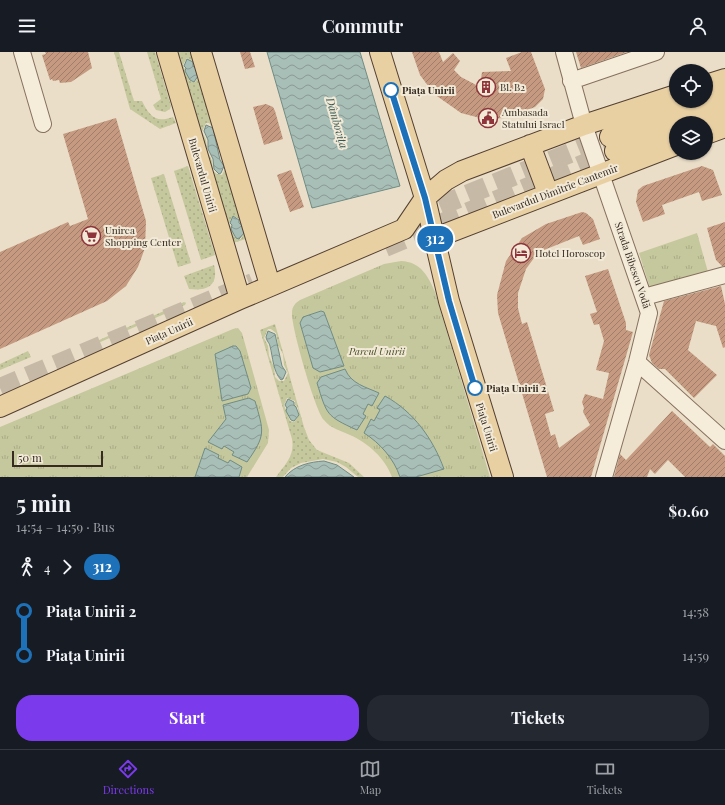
<!DOCTYPE html>
<meta charset="utf-8">
<style>
:root{--surface:#171b24;--page:#242831;--text:#f1f3f6;--muted:#9ea1a6;--line:#363941;--accent:#7c3aed}
body{margin:0;font-family:"Playfair Display",serif;background:var(--page);color:var(--text);height:100vh;display:flex;flex-direction:column;font-size:15px;white-space:nowrap}
*{box-sizing:border-box;margin:0}
p{font-size:13px;color:var(--muted)}
.icon{flex:none;width:22px;height:22px;fill:none;stroke:currentColor;stroke-width:2;stroke-linecap:round;stroke-linejoin:round}
.map{position:relative;height:425px;overflow:hidden}
.details{display:flex;flex-direction:column;background:var(--surface);flex:1}
.details>*{flex:none}
.badge{padding:0 8px;border-radius:13px;font-size:14px;line-height:26px}
.buttons{position:absolute;left:669px;top:12px;display:grid;gap:8px}
.buttons a{display:grid;place-items:center;width:44px;height:44px;border-radius:50%;background:var(--surface);box-shadow:0 1px 3px #0004;font-size:20px}
.scale{position:absolute;left:12px;bottom:10px;width:91px;box-sizing:border-box;padding-left:4px;border:2px solid #362a21;border-top:0;font-size:11px;line-height:14px;white-space:nowrap;color:#362a21;-webkit-text-stroke:3px #f2e9d7;paint-order:stroke}
.map>.badge{position:absolute;translate:-50% -50%;box-shadow:0 0 0 2px #fff}
.legs{display:flex;align-items:center;gap:6px;height:44px;padding:0 16px;font-size:13px}
.legs p{margin-inline-start:auto}
.headline{display:flex;align-items:center;justify-content:space-between;height:68px;padding:0 16px}
h1{font-size:22px;font-weight:700;line-height:30px}
.cta{display:flex;gap:8px;margin-top:auto;padding:8px 16px}
.cta a{flex:1;height:46px;border-radius:16px;background:var(--accent);color:#fff;font-size:16px;font-weight:700;line-height:46px;text-align:center}
.cta a+a{background:var(--page);color:var(--text)}
ul{padding:0 16px;list-style:none}
li{display:flex;align-items:center;gap:14px;height:44px;font-size:15px}
li i{display:grid;place-items:center;width:6px;height:100%;margin:0 5px;background:currentColor}
li i::after{content:'';width:10px;height:10px;margin:-5px;border:3px solid;border-radius:50%;background:var(--surface)}
li p{margin-inline-start:auto}
li:first-child i{background:linear-gradient(#0000 50%,currentColor 0)}
li:last-child i{background:linear-gradient(currentColor 50%,#0000 0)}
header{display:flex;justify-content:space-between;align-items:center;height:52px;padding:0 16px;background:var(--surface);font-size:18px;font-weight:700}
.dock{display:flex;justify-content:space-around;align-items:center;height:56px;border-top:1px solid var(--line);background:var(--surface);font-size:11px;color:var(--muted)}
.dock a{display:grid;justify-items:center;gap:2px}
.dock .selected{color:var(--accent)}
.map>svg:first-child{display:block}
.grass{fill:url(#grass-dots);fill-rule:evenodd}
.park{fill:url(#park-tufts)}
.water{fill:url(#water-waves);stroke:#708c84}
.building{fill:url(#building-hatch)}
.lines{fill:none;stroke-linecap:round;stroke-linejoin:round}
.major-tunnel{stroke:#c6baa7;stroke-width:20;stroke-dasharray:20 10;stroke-linecap:butt}
.minor-casing{stroke:#85715e;stroke-width:18}
.major-casing{stroke:#534032;stroke-width:22}
.minor{stroke:#f6ecda;stroke-width:16}
.major{stroke:#e9d0a3;stroke-width:20}
.line-1-casing{stroke:#fff;stroke-width:9}
.line-1{stroke:#1d71b8;stroke-width:6}
.stop-1-dot{fill:#fff;stroke:#1d71b8;stroke-width:2}
.labels{text-anchor:middle;stroke-width:4;stroke-linejoin:round;paint-order:stroke}
.poi-label{font-size:10px;fill:#362a21;stroke:#f2e9d7;text-anchor:start}
.stop-label{font-size:10px;font-weight:bold;fill:#362a21;stroke:#f2e9d7;text-anchor:start}
.street-label{font-size:10px;fill:#362a21;stroke:#f2e9d7}
.park-label{font-size:10px;font-style:italic;fill:#495129;stroke:#f2e9d7}
.water-label{font-size:11px;font-style:italic;fill:#315550;stroke:#f2e9d7}
</style>
<header><svg class="icon" aria-label="menu" viewBox="0 0 24 24"><path d="M4 6h16M4 12h16M4 18h16"/></svg>Commutr<svg class="icon" aria-label="person" viewBox="0 0 24 24"><circle cx="12" cy="8" r="4"/><path d="M4 21q1-7 8-7t8 7"/></svg></header>
<div class="map">
<svg width="725" height="425" viewBox="0 0 725 425">
<defs>
<pattern id="grass-dots" width="8" height="8" patternUnits="userSpaceOnUse"><rect width="8" height="8" fill="#c5c89c"/><path d="M2 2h.1M6 6h.1" fill="none" stroke="#aaac86" stroke-width="1.8" stroke-linecap="round"/></pattern>
<pattern id="park-tufts" width="24" height="20" patternUnits="userSpaceOnUse"><rect width="24" height="20" fill="#c5c89c"/><path d="M3 7l-1-3M5 7V3M7 7l1-3M15 17l-1-3M17 17v-4M19 17l1-3" fill="none" stroke="#aaac86"/></pattern>
<pattern id="water-waves" width="16" height="10" patternUnits="userSpaceOnUse"><rect width="16" height="10" fill="#a8bfb7"/><path d="M0 5q4-4 8 0t8 0" fill="none" stroke="#8a9b94"/></pattern>
<pattern id="building-hatch" width="6" height="6" patternUnits="userSpaceOnUse"><rect width="6" height="6" fill="#c59a81"/><path d="M-1 1l2-2M0 6l6-6M5 7l2-2" fill="none" stroke="#a17e69"/></pattern>
</defs>
<rect width="100%" height="100%" fill="#eadec8"/>
<path class="grass" d="M114,0H119L134,49H142C150,65 156,71 173,65L176,71L160,77L130,57Z
M147,0H155L171,54L170,57L165,60L156,58L153,53L161,47Z
M178,0H194L249,186L233,191ZM187,6L194,10L199,24L195,30L190,29L183,13ZM206,71H209C217,78 220,103 226,115L222,123L217,122L213,119L212,109L207,98L206,88L202,80ZM233,164L240,167V171L243,174L244,181L241,187L235,186L229,171Z
M188,114L215,203L201,208L174,119Z
M164,122L191,211L178,215L151,126Z
M214,213C219,234 207,239 189,237L184,224Z
M184,250L186,251L185,253L89,295L88,293Z
M275,272L304,375L309,388L317,398L349,411L364,425H358L346,415L337,410L323,407L301,411L291,416L283,425H276C285,412 295,404 292,387L260,278ZM268,277H271L276,281L278,293L283,302L284,313L288,321L284,329H279L275,325L274,315L269,304L268,294L264,286ZM287,346L295,349V353L298,356L299,363L294,370L290,369L284,353Z
M28,299L31,305L0,318V312Z"/>
<path class="park" d="M697,181L708,220L650,236L639,201Z
M401,209C421,210 428,224 435,240L490,425H392C385,406 368,391 350,383C341,379 330,376 324,368C315,358 291,274 292,261C292,255 295,251 300,248L384,212Z
M238,276L242,281L269,378L268,391L247,425H0V375L233,277Z"/>
<path class="water" d="M267,0H360L400,134L312,156Z
M187,7L193,10V14L196,16L198,24L194,30L190,28L185,19L186,16L184,14Z
M206,73L213,76L220,108L224,114L221,121L219,122L214,117L213,107L208,97V88L204,79Z
M233,164L239,168V171L242,173L244,181L239,187L236,186L231,177L232,173L230,171Z
M321,259L324,260L344,314L320,320L313,316L300,271L303,265Z
M268,279L275,282L282,314L286,320L283,327L281,328C273,319 273,306 270,294C269,290 267,290 266,285Z
M233,294H236L240,299L251,336L248,342L222,349L215,302Z
M345,317C351,332 366,335 379,341L372,354L368,352L363,362L366,364L357,378C326,364 327,363 317,331L321,325Z
M385,344C414,360 433,387 444,417L416,425H400C394,407 380,391 364,381L371,367L374,369L380,358L377,356Z
M249,346L255,349C264,380 266,383 247,410L232,403L234,400L224,394L222,397L208,390L226,367L223,353Z
M288,347L294,350V353L296,355L299,363L294,369L291,368L286,359L287,356L285,353Z
M205,396L219,403L218,406L228,411L230,408L242,415L239,425H195Z
M324,409L337,413L354,425H285C295,413 310,410 324,409Z"/>
<path class="building" d="M45,0H88L92,16L71,30L60,31L59,28L53,29L52,27L50,28L42,3L46,2Z
M240,0H250L255,15L245,17Z
M412,0H439L443,10L453,1L460,9L454,18L461,25L480,35L482,20L511,19L506,6L522,0H531L545,37L543,47L535,55L505,66L484,67L461,61L434,42L420,23Z
M576,0H627L581,16Z
M266,52L273,55L275,59L283,87L264,93L253,55Z
M116,66L146,169L145,196L138,215L126,234L107,249L0,297V200L68,170L70,174L88,167L63,82Z
M702,114L713,118L722,143L702,149L699,140L662,153L665,162L643,170L636,150L638,138L643,134Z
M291,118L304,155L290,160L277,123Z
M582,160L586,161L593,167L600,187L583,193L579,184L544,198L534,206L526,217L518,241V256L522,272L527,270L554,359L545,362L551,384L555,382L559,396L590,373L583,360L584,356L582,350L585,342L603,347L609,321L596,318L604,289L599,272L594,273L590,262L597,260L585,224L608,217L626,271V278L633,280L591,425H547L498,261L497,243L506,209L522,186L546,172Z
M725,170V214H722L716,208L707,176Z
M721,234L725,252V295L723,296L716,274L696,269L688,298L717,323L694,346L665,317H659L652,311L649,303L664,249Z
M672,359L710,395L713,392L725,404V425H685L668,408L655,422L650,417L647,425H614L620,402L626,408Z"/>
<g class="lines">
<path class="major-tunnel" d="M412,165L610,85
M385,195L615,99
M0,336L253,231"/>
<defs>
<path id="minor" d="M22,0L43,72
M564,0L584,73L649,261L637,310L604,425
M571,29L656,0
M644,245L725,223
M637,310L725,389"/>
<path id="major" d="M167,0L240,247
M201,0L270,233
M380,0L425,146L449,249L503,425
M706,33L725,27
M694,71L725,60
M706,82L725,75
M610,85L725,43
M530,93L548,141
M615,99L676,77
M435,186L676,93
M0,355L240,247L404,177L425,146L446,128L462,119L584,73L676,43"/>
</defs>
<use href="#minor" class="minor-casing"/>
<use href="#major" class="major-casing"/>
<use href="#minor" class="minor"/>
<use href="#major" class="major"/>
</g>
<g class="lines">
<defs>
<path id="line-1" d="M391,38L425,146L449,249L475,336"/>
</defs>
<use href="#line-1" class="line-1-casing"/>
<use href="#line-1" class="line-1"/>
</g>
<defs>
<symbol id="building-ring" viewBox="-11 -11 22 22"><circle r="9.5" fill="#f2e9d7" stroke="#8e343a" stroke-width="1.5"/><path d="M-4-6H4V6H1V3H-1V6H-4ZM-2.5-4.3h1.7v1.8h-1.7ZM.8-4.3h1.7v1.8H.8ZM-2.5-1h1.7V.8h-1.7ZM.8-1h1.7V.8H.8Z" fill="#8e343a"/></symbol>
<symbol id="civic-ring" viewBox="-11 -11 22 22"><circle r="9.5" fill="#f2e9d7" stroke="#8e343a" stroke-width="1.5"/><path d="M-.6-6.5H3V-4.5H.6V-3L4-1V1h2V6H-6V1h2V-1L-.6-3ZM-1.2 2.5V6h2.4V2.5Z" fill="#8e343a"/></symbol>
<symbol id="supermarket-ring" viewBox="-11 -11 22 22"><circle r="9.5" fill="#f2e9d7" stroke="#8e343a" stroke-width="1.5"/><path d="M-6-5.5h2.5l.6 2H6L4.5 2H-2.5L-4.4-4H-6ZM-1.5 3.2a1.3 1.3 0 1 0 .1 0ZM3 3.2a1.3 1.3 0 1 0 .1 0Z" fill="#8e343a"/></symbol>
<symbol id="hotel-ring" viewBox="-11 -11 22 22"><circle r="9.5" fill="#f2e9d7" stroke="#8e343a" stroke-width="1.5"/><path d="M-6-4.5h1.5V1H6V5H4.5V3h-9V5H-6ZM-4 0a1.8 1.8 0 1 1 3.6 0ZM.5 0V-2.5h3Q6-2.5 6 0Z" fill="#8e343a"/></symbol>
</defs>
<g fill-rule="evenodd">
<use href="#building-ring" x="475" y="24" width="22" height="22"/>
<use href="#civic-ring" x="477" y="55" width="22" height="22"/>
<use href="#supermarket-ring" x="80" y="173" width="22" height="22"/>
<use href="#hotel-ring" x="510" y="190" width="22" height="22"/>
</g>
<g class="stop-1-dot">
<circle cx="391" cy="38" r="7"/>
<circle cx="475" cy="336" r="7"/>
</g>
<g class="labels">
<g class="poi-label">
<text x="500" y="39">Bl. B2</text>
<text x="502" y="64">Ambasada<tspan x="502" dy="12">Statului Israel</tspan></text>
<text x="105" y="182">Unirea<tspan x="105" dy="12">Shopping Center</tspan></text>
<text x="535" y="205">Hotel Horoscop</text>
</g>
<g class="stop-label">
<text x="402" y="42">Piața Unirii</text>
<text x="486" y="340">Piața Unirii 2</text>
</g>
<g class="street-label">
<text transform="translate(203 123) rotate(74)" y="4">Bulevardul Unirii</text>
<text transform="translate(555 139) rotate(-21)" y="4">Bulevardul Dimitrie Cantemir</text>
<text transform="translate(633 213) rotate(71)" y="4">Strada Bibescu Vodă</text>
<text transform="translate(169 279) rotate(-24)" y="4">Piața Unirii</text>
<text transform="translate(487 375) rotate(73)" y="4">Piața Unirii</text>
</g>
<g class="park-label">
<text x="377" y="303">Parcul Unirii</text>
</g>
<g class="water-label">
<text transform="translate(337 71) rotate(74)" y="4">Dâmbovița</text>
</g>
</g>
</svg>
<div class="buttons">
<a><svg class="icon" aria-label="locate" viewBox="0 0 24 24"><circle cx="12" cy="12" r="6"/><path d="M12 2v4M12 18v4M2 12h4M18 12h4"/></svg></a>
<a><svg class="icon" aria-label="layers" viewBox="0 0 24 24"><path d="M12 4l9 5-9 5-9-5zM3 14l9 5 9-5"/></svg></a>
</div>
<div class="scale">50 m</div>
<b class="badge" style="left:435px;top:187px;background:#1d71b8;color:#fff">312</b>
</div>
<section class="details">
<div class="headline"><div><h1>5 min</h1><p>14:54 – 14:59 · Bus</p></div><b>$0.60</b></div>
<div class="legs"><svg class="icon" aria-label="walk" viewBox="0 0 24 24"><circle cx="13" cy="4" r="2"/><path d="M13 8l-2 6 4 7M11 14l-3 7M7 12l3-4h3l4 4"/></svg>4<svg class="icon" aria-label="forward" viewBox="0 0 24 24"><path d="M9 5l7 7-7 7"/></svg><b class="badge" style="background:#1d71b8;color:#fff">312</b></div>
<ul>
<li><i style="color:#1d71b8"></i><b>Piața Unirii 2</b><p>14:58</p></li>
<li><i style="color:#1d71b8"></i><b>Piața Unirii</b><p>14:59</p></li>
</ul>
<div class="cta"><a>Start</a><a>Tickets</a></div>
</section>
<nav class="dock">
<a class="selected"><svg class="icon" aria-label="directions" viewBox="0 0 24 24"><path d="M12 3l9 9-9 9-9-9zM9 14v-3h6M13 9l2 2-2 2"/></svg>Directions</a>
<a><svg class="icon" aria-label="map" viewBox="0 0 24 24"><path d="M3 6l6-2 6 2 6-2v14l-6 2-6-2-6 2zM9 4v14M15 6v14"/></svg>Map</a>
<a><svg class="icon" aria-label="tickets" viewBox="0 0 24 24"><path d="M3 7h18v10H3zM15 7v10"/></svg>Tickets</a>
</nav>
